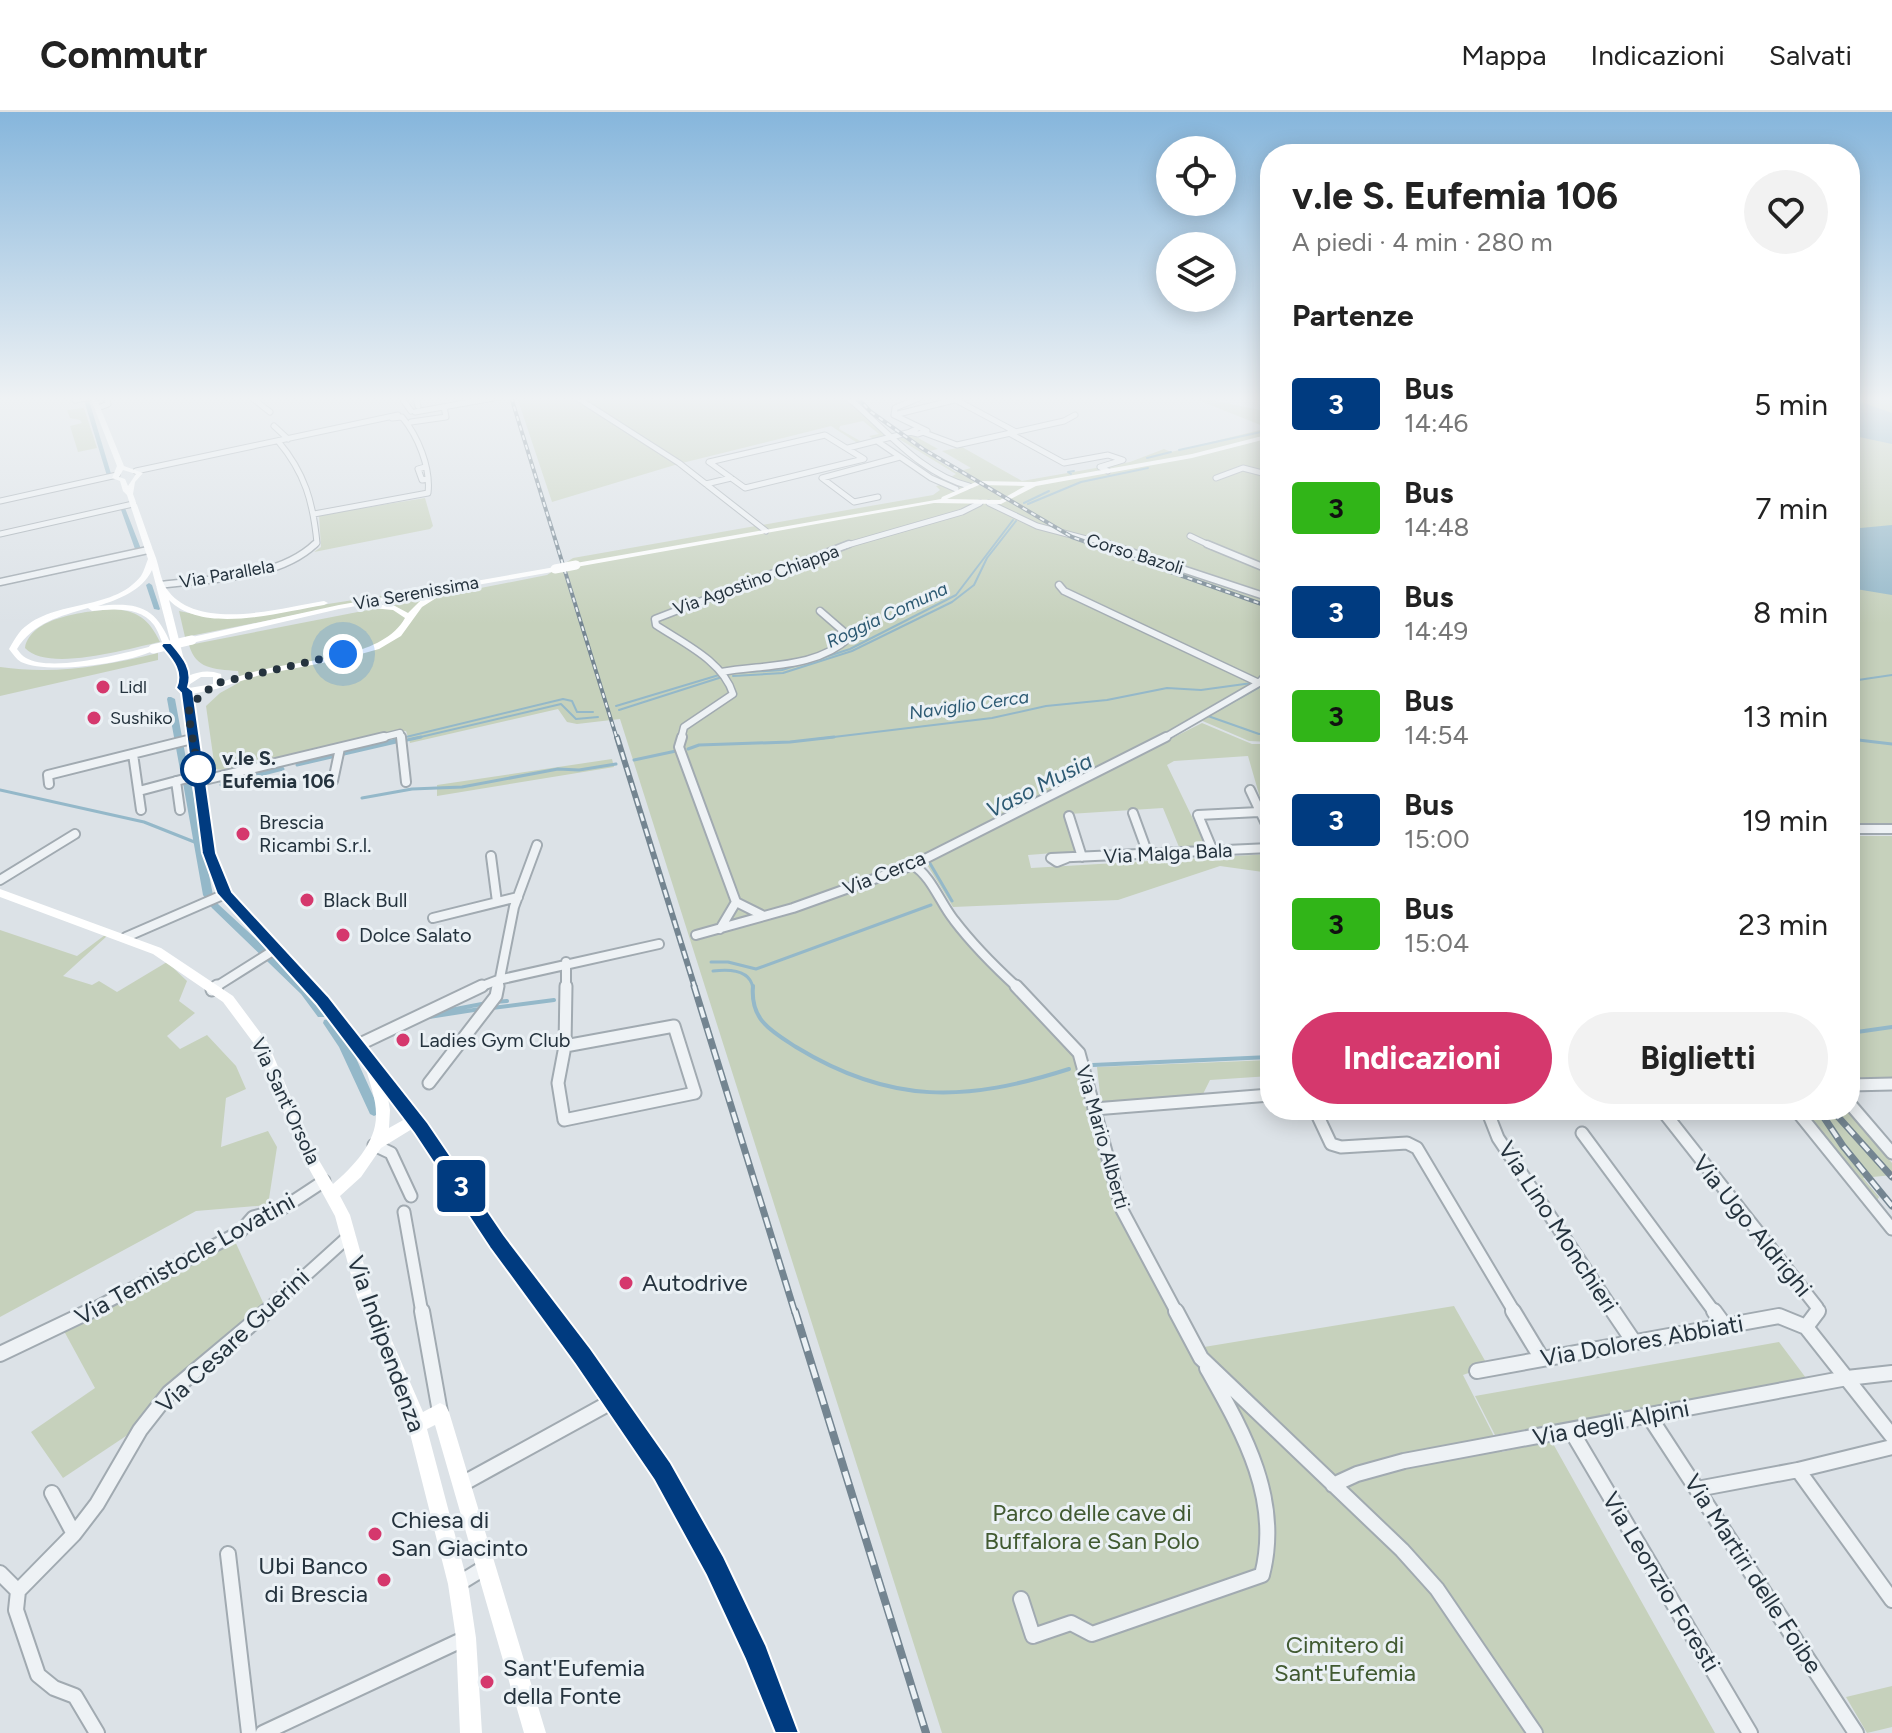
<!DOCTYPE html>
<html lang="it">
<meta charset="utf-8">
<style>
:root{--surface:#fff;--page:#f2f2f2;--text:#222;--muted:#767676;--line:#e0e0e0;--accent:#d5386d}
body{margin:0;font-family:Figtree,sans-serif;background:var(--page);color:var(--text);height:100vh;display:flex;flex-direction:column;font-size:30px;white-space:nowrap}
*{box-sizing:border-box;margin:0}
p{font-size:26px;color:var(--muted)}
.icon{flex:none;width:44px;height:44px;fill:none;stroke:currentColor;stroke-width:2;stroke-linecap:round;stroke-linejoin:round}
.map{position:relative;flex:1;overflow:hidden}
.drawer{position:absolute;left:1260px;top:32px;width:600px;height:976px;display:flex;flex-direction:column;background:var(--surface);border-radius:32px;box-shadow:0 4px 20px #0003}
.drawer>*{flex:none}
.badge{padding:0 16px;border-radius:6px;font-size:28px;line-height:52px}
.buttons{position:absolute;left:1156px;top:24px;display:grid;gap:16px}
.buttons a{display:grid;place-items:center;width:80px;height:80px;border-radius:50%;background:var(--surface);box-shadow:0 4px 20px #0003;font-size:40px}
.you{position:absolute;width:40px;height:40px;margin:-20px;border:6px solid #fff;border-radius:50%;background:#1a73e8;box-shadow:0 0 0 12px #1a73e833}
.map>.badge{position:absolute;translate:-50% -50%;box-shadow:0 0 0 4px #fff}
h2{padding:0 32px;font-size:30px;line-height:72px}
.round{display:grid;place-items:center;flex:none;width:84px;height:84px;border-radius:42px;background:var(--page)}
.summary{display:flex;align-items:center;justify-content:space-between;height:136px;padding:0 32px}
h1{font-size:38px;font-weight:700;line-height:60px}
.primary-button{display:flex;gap:16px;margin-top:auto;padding:16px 32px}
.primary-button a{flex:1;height:92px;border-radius:48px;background:var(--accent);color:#fff;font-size:32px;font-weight:700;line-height:92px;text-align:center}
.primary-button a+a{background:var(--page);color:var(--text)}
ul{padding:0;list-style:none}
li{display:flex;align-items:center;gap:24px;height:104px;padding:0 32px}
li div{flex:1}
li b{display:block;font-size:30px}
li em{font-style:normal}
li .badge{min-width:88px;font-weight:700;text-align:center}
header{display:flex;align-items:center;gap:48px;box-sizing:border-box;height:112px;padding:0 40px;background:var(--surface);border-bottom:2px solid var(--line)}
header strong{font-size:38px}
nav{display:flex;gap:44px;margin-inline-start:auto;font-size:28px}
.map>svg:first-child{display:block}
.green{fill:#c6d1bc}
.water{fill:#94b8c9}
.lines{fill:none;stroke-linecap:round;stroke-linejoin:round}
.stream-far2{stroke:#94b8c9;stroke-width:2}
.stream-far1{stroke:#94b8c9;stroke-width:3}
.stream{stroke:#94b8c9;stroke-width:4}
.canal{fill:#94b8c9;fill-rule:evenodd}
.street-far4-casing{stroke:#a1aab1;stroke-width:7}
.street-far3-casing{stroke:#a1aab1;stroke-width:9}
.street-far2-casing{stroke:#a1aab1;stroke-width:12}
.street-far1-casing{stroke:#a1aab1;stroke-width:15}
.street-casing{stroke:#a1aab1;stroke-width:18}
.street-far4{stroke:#eef2f5;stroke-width:5}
.street-far3{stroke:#eef2f5;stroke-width:6}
.street-far2{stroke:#eef2f5;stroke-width:8}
.street-far1{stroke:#eef2f5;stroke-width:11}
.street{stroke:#eef2f5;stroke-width:14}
.secondary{fill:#fff;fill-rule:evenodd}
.rail-far3-casing{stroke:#748591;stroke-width:4}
.rail-far2-casing{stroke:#748591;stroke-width:6}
.rail-far1-casing{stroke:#748591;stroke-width:7}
.rail-casing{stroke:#748591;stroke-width:8}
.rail-far3{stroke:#ebf1f5;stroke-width:2;stroke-dasharray:5;stroke-linecap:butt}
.rail-far2{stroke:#ebf1f5;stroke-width:3;stroke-dasharray:8;stroke-linecap:butt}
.rail-far1{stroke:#ebf1f5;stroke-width:4;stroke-dasharray:11;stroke-linecap:butt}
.rail{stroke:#ebf1f5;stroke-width:5;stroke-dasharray:14;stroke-linecap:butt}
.secondary-bridge{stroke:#fff;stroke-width:9}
.line{fill:#003b80;stroke:#fff;stroke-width:2}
.walk{stroke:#25333e;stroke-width:8;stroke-dasharray:0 14.4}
.poi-dot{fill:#d5386d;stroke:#ebf1f5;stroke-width:3}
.stop-dot{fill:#fff;stroke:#003b80;stroke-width:4}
.labels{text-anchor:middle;stroke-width:6;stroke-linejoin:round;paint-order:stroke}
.far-street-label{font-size:18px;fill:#25333e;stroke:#ebf1f5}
.far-water-label{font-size:18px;font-style:italic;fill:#2d5a73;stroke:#ebf1f5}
.far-poi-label{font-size:18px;fill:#25333e;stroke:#ebf1f5;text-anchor:start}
.stop-label{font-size:20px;font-weight:bold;fill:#25333e;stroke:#ebf1f5;text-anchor:start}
.poi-label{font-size:20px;fill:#25333e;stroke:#ebf1f5;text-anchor:start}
.street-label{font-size:20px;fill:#25333e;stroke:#ebf1f5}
.water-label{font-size:22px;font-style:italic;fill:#2d5a73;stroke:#ebf1f5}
.near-street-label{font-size:24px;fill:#25333e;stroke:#ebf1f5}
.near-poi-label{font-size:24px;fill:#25333e;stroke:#ebf1f5;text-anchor:start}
.near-park-label{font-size:24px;fill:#415a31;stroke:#ebf1f5}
</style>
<header>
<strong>Commutr</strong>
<nav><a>Mappa</a><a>Indicazioni</a><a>Salvati</a></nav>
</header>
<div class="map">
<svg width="1892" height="1621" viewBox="0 0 1892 1621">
<rect width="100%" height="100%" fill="#dce2e7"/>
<path class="green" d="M517,285H846L887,324L875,328L869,324L879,322L863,309L840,314L839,317L862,330L859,332L831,314L678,352L552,390Z
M1850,285H1892V713H1850Z
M1206,287L1270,300V630L1249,629L1198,607L914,748L949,804L1066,928L1084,960L1089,998L1116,1098L1192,1237L1454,1194L1488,1254L1463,1263L1502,1340L1551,1328L1715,1621H942L620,607L577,612L567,610L558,597L410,631L406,619L230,659L215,657L206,594L220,581L240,570L238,559C213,557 196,557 189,533L547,463L573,446L933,383L940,378L936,374L956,369L951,365L956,362L899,327L911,322L938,337L925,340L956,360L971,356L942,339L962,335L1022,369L1130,350L1164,337L1171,340L1268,316L1198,288Z
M84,296L97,336L78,340L70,314L82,311L80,308L70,306L67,298Z
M425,386L433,414L430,417L314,440L321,435L319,403Z
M431,476L185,525L179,499L209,505L276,500Z
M111,497C137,498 149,507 160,530C130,536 48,561 25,536C31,504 86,500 111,497Z
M158,541V548L0,584V555C55,563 105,554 158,541Z
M1202,611L1252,632H1270V695L1263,696L1248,644L1174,649L1167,653L1207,736L1179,735L1163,696L1069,702L1080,739L1028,743L1031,756L1270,742V761L1220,754L1118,788L953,795L926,751Z
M612,647L614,655L437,684V673Z
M1850,724H1892V965L1850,966Z
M0,818L77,844L105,823L107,824L63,864L92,873L99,869L117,880L167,850L187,869L179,889L195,901L167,924L180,937L207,923L236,954L246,977L226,986L221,1035L268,1019L277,1035L268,1093L196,1099L0,1205Z
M1270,948V964L1210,968L1203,982L1101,991L1097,955Z
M1800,998H1847L1892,1051V1063L1863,1066L1879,1085L1876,1091Z
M234,1127L266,1197L202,1243L132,1320L63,1366L31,1320L95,1276L64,1219Z
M1779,1230L1806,1266L1495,1323L1475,1284Z
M1892,1574V1615L1867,1621L1846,1585Z"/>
<path class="water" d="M1850,286L1892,301V332L1850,323Z
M1892,413V483L1850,476V417Z"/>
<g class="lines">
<path class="stream-far2" d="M1179,338L1270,318
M1147,346L1171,340
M1071,362L1068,360L1074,359
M1024,391L1049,379
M1028,392L1081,370L1148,356
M819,547L850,537L956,483L1013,408
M733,561L782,558L804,551
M733,564L783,561L852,539L952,490L974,473L987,446L1016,409
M1850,586L1857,580L1854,574L1858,568L1892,563
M616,594L719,563
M619,598L722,565
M1210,603L1258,576L1270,564
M1184,618L1208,604L1259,622L1270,621
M406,625L563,587L572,589L577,600H593
M412,627L561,592L576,607L598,605
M817,627L992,606L1046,594L1107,588L1167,576L1201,578L1252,571"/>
<path class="stream-far1" d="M1850,627L1892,632
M407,628L421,625
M688,637L699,633L790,630L834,625
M344,640L396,628
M344,642L396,630
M634,648L676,639
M297,651L336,642
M297,653L336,644
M221,670L283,654
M221,673L283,657
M0,678L144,710L197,731
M362,686L412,677L462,675L558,657L579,658L616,652
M928,748L952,789
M711,850H728L756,857L931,793
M713,859C729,857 750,857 753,876"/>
<path class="stream" d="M753,874C750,908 771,919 796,935C891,993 966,990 1069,957
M495,890L507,889
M492,896L554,888
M440,900L487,891
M429,905L480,897
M1850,921L1892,915
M1093,953L1270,945"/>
<path class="canal" d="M83,285H88L112,365L107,364Z
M120,395L125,396L141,437L140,438L135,437Z
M149,471L152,473L160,497L159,498L154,497L146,473Z
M168,585H171L175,587L189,663L185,666L181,663L167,587Z
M187,668L191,671L213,783L218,792L309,876L326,899L327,902L326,905H318L301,882L212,796L203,783L183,671Z
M328,907L332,908L350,933L380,999L378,1002L374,1004L370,1002L339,935L323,911L324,908Z"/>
<defs>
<path id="street-far4" d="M73,285L75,288L93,285
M251,285L270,300
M401,285L411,299
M416,285L418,294
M576,285L679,351L766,419
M847,285C885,316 920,362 969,374
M956,288L1016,320
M98,296L108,292L106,285
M415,300L499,285
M894,303L966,285
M894,303L927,319L918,322L910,320L918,316
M894,303L895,296L917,287
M411,310L446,305L444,295
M274,314L288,327
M925,321L957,333L1064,309L1075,303
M1009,321L1064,351L1108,343L1123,348L1100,355L1108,359
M825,323L864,347L745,376L709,350Z
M278,329C305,361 313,390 317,431L313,434
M877,329L931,366L956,377
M848,336L911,320
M425,355L418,357L422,368L428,367
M136,359L398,303
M1216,366L1243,356L1270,363
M706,372L731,366
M878,385L854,390L822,366L900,345
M0,389L117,363
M989,391L1037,414L1113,434
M314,402L428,381C431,356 418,324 402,305L392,306
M0,422L133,392
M1190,424L1211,434
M844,434L962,400L980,391"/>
<path id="street-far3" d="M1107,432L1270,486
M1207,432L1270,458
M0,470L148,438
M161,473C210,466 277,468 315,432
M1059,473L1064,479L1259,571
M721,560C765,552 816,557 850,525L820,499
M376,627L400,621L401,627
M681,627L684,615L733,582C723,549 683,531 656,513L655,507L849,432
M1162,627L1259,571L1270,558"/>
<path id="street-far2" d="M401,625L406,670
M682,625L679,635L736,790L762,803
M133,642L141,698
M176,669L180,698
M200,669L384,625
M333,669L340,636
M49,672L48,663L192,627
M1250,678L1266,712
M139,679L199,663
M1133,701L1148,742
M1069,704L1082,745
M1850,717H1892
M1213,739L1198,703L1259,700
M491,744L497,790
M1067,746L1057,750L1051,746L1270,736
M913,753C932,765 940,791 954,808C973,833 995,855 1018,876
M0,768L75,722
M433,806L518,785
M720,817L736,790
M696,823L793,796L913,753L1166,625
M126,825L225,782
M214,876L276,837
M477,876L498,868L659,832
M498,876L514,795L537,733
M566,876V850"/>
<path id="street-far1" d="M1016,874L1079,941L1122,1098L1177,1201
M212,878L217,874
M674,914L695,981L564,1008L558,971L565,934Z
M358,933L482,874
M565,934L566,874
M429,971L496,884L498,874
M1850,973L1892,972
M1850,992L1892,1041
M1094,997L1270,983
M1315,998L1331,1032L1341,1035L1407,1031L1417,1036L1515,1201
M1487,998L1498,1026L1615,1201
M1662,998L1817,1195L1818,1201
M1796,998L1892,1117
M1582,1021L1715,1201
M374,1033L391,1041L411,1084
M404,1100L422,1201
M86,1201L240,1120L253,1105L280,1098L324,1069
M264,1201L348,1125"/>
<path id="street" d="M422,1199L440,1300
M1176,1199L1201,1246L1402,1438L1437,1477L1535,1621
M1513,1199L1542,1247
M1613,1199L1634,1230
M1714,1199L1725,1214
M1818,1199L1806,1215L1892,1324
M0,1242L90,1199
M1477,1259L1779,1204L1806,1215
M1649,1304L1856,1621
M1572,1320L1750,1621
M1798,1358L1892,1335
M462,1372L613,1289
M1333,1373L1357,1362L1404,1349L1847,1266L1892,1261
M1697,1377L1798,1358L1892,1488
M52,1381L74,1422
M228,1442L249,1621
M0,1461L18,1479
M458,1472L484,1456
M18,1479L74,1422L97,1392L140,1318L169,1281L267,1199
M18,1479L16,1498L38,1563L54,1576L75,1584L97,1621
M1021,1487L1033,1524L1071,1511L1092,1522L1262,1463C1282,1387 1243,1320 1207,1256
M263,1621L466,1526"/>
</defs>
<use href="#street-far4" class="street-far4-casing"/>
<use href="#street-far3" class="street-far3-casing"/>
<use href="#street-far2" class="street-far2-casing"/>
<use href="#street-far1" class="street-far1-casing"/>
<use href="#street" class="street-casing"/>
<use href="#street-far4" class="street-far4"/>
<use href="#street-far3" class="street-far3"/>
<use href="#street-far2" class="street-far2"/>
<use href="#street-far1" class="street-far1"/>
<use href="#street" class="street"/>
<path class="secondary" d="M90,285H96L124,354L143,361L135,370L133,382C141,403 148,425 156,446C159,455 161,468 166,476C196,521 280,496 324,489L328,491L324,493C281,500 203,523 169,488L188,564C200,559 209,558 221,562L222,570C240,564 257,558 276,555C315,547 384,544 405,506L393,498L372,496V492L395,494L408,501L423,486L437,481L441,483L422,495L401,524L379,537L343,547L260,563L216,577L192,582L215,741L225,771L232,783C281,835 330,885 373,941C424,1007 468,1076 516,1143C567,1214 623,1280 669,1354C722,1437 762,1528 796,1621H774C747,1544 716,1469 675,1398C633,1324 579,1257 529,1188C489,1132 451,1074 412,1017L381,1036L361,1065L340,1084L350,1103L373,1185L423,1300L440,1291L446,1294L449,1300L546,1621H524L435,1313L427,1317L468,1472L476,1526L482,1621H460L456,1526L448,1472L403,1294L357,1185L335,1104L301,1042L255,933L223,890L153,842L0,785V777L161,836L233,884L268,931L314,1040L333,1072C353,1055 377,1030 376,1002C376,987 370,972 366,957L368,954L306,878L224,789L213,771L203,741L182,580L177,574L181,570L175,545L168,543C162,533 160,522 154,513C140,494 112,497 92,499L88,496C60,504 33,511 17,537C20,541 22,544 26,546C52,561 124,541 153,534L157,537C132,551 48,563 21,550C16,547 13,542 9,537C12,532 15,526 19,521C49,486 112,501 141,464C144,459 146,452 148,447L127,383L123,379L120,369L112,366L117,354ZM123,358L136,362L128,374L125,367L119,365ZM152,458L172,535C156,495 140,490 98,494C119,487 142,479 152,458ZM201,565H213V572L189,576L187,574ZM387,980L405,1007L389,1016L390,998Z
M1270,322V326L1192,346L1036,374L1001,392L934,391L576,455L572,453L576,451L941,387L942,385L978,369L1034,370L1192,342ZM979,373L1025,374L1000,388L947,387Z
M555,455H558V459L339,497L192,531L188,528L192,525L339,493Z"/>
<defs>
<path id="rail-far3" d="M511,285L617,627
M857,285L871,300L923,337L1072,425L1270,495"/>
<path id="rail-far2" d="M617,625L695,876"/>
<path id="rail-far1" d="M694,874L795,1201
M1819,998L1843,1034L1892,1094
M1832,998L1892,1065"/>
<path id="rail" d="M795,1199L926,1621"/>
</defs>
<use href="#rail-far3" class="rail-far3-casing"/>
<use href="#rail-far2" class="rail-far2-casing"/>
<use href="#rail-far1" class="rail-far1-casing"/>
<use href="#rail" class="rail-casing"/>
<use href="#rail-far3" class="rail-far3"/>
<use href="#rail-far2" class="rail-far2"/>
<use href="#rail-far1" class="rail-far1"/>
<use href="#rail" class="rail"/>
<path class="secondary-bridge" d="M555,457L576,453
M153,537L192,528"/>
</g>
<linearGradient id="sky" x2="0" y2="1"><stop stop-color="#86b6dc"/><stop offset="0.56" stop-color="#eff2f4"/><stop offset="1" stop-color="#eff2f4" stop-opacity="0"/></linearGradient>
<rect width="1892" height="512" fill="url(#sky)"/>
<path class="line" d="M163,531H171C182,544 194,557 188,575L193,579L216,741L232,780L328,884L428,1011L504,1123L591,1237L671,1351L724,1445L766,1533L799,1621H775L745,1547L706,1463L654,1368L575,1252L490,1136L414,1021L316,892L217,782L202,741L181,581L176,576C184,559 171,546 161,534Z"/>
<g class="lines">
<path class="walk" d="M198,657L199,663L188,600L198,586L217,571L343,542"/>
</g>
<g class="poi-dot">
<circle cx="103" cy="575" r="8"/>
<circle cx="94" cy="606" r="8"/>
<circle cx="243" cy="722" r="8"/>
<circle cx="307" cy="788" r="8"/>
<circle cx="343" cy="823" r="8"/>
<circle cx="403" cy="928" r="8"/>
<circle cx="626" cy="1171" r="8"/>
<circle cx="375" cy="1422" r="8"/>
<circle cx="384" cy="1468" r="8"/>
<circle cx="487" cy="1570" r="8"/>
</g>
<circle class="stop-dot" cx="198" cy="657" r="16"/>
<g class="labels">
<g class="far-street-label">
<text transform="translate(1135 442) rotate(17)" y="6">Corso Bazoli</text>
<text transform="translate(227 462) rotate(-10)" y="6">Via Parallela</text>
<text transform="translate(756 468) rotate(-20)" y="6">Via Agostino Chiappa</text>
<text transform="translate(416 481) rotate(-10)" y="6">Via Serenissima</text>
</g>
<g class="far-water-label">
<text transform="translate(887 503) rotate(-25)" y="6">Roggia Comuna</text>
<text transform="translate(969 593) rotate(-8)" y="6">Naviglio Cerca</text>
</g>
<g class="far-poi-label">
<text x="119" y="581">Lidl</text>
<text x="110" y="612">Sushiko</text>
</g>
<g class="stop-label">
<text x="222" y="653">v.le S.<tspan x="222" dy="23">Eufemia 106</tspan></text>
</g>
<g class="poi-label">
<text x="259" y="717">Brescia<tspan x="259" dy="23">Ricambi S.r.l.</tspan></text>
<text x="323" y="795">Black Bull</text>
<text x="359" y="830">Dolce Salato</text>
<text x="419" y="935">Ladies Gym Club</text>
</g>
<g class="street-label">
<text transform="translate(1168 741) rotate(-3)" y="7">Via Malga Bala</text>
<text transform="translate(884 761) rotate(-22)" y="7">Via Cerca</text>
<text transform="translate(286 989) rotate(65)" y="7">Via Sant'Orsola</text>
<text transform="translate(1103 1025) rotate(74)" y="7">Via Mario Alberti</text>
</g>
<g class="water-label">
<text transform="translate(1039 673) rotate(-27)" y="8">Vaso Musia</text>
</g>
<g class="near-street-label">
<text transform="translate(1752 1114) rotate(51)" y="8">Via Ugo Aldrighi</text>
<text transform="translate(1558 1115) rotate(57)" y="8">Via Lino Monchieri</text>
<text transform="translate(185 1147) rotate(-29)" y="8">Via Temistocle Lovatini</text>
<text transform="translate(233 1229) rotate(-43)" y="8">Via Cesare Guerini</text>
<text transform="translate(1642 1229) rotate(-10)" y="8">Via Dolores Abbiati</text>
<text transform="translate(386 1232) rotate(70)" y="8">Via Indipendenza</text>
<text transform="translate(1611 1311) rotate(-11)" y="8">Via degli Alpini</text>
<text transform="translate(1753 1462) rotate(57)" y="8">Via Martiri delle Foibe</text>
<text transform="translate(1661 1470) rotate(59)" y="8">Via Leonzio Foresti</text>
</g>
<g class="near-poi-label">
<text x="642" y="1179">Autodrive</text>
<text x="391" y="1416">Chiesa di<tspan x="391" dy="28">San Giacinto</tspan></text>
<text x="368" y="1462" text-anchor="end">Ubi Banco<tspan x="368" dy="28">di Brescia</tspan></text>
<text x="503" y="1564">Sant'Eufemia<tspan x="503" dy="28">della Fonte</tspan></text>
</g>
<g class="near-park-label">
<text x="1092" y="1409">Parco delle cave di<tspan x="1092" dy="28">Buffalora e San Polo</tspan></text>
<text x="1345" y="1541">Cimitero di<tspan x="1345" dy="28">Sant'Eufemia</tspan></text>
</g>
</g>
</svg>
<div class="buttons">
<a><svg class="icon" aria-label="locate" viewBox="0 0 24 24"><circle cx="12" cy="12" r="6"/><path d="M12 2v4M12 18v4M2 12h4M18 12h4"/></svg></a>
<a><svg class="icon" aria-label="layers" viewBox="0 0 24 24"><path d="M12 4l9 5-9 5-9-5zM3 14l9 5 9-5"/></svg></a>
</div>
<div class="you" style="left:343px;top:542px"></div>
<b class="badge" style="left:461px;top:1074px;background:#003b80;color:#fff">3</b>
<section class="drawer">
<div class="summary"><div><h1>v.le S. Eufemia 106</h1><p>A piedi · 4 min · 280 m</p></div><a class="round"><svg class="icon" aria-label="heart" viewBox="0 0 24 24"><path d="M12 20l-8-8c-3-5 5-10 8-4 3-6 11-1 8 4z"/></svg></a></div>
<h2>Partenze</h2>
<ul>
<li><span class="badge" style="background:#003b80;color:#fff">3</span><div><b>Bus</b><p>14:46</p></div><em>5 min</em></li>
<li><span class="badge" style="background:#31b518;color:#111">3</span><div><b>Bus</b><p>14:48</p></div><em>7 min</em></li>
<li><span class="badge" style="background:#003b80;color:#fff">3</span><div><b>Bus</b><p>14:49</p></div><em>8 min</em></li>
<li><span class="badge" style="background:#31b518;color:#111">3</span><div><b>Bus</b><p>14:54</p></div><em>13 min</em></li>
<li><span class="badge" style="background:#003b80;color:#fff">3</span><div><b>Bus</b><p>15:00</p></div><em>19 min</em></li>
<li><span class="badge" style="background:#31b518;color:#111">3</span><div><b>Bus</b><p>15:04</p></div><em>23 min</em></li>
</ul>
<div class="primary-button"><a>Indicazioni</a><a>Biglietti</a></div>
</section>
</div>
